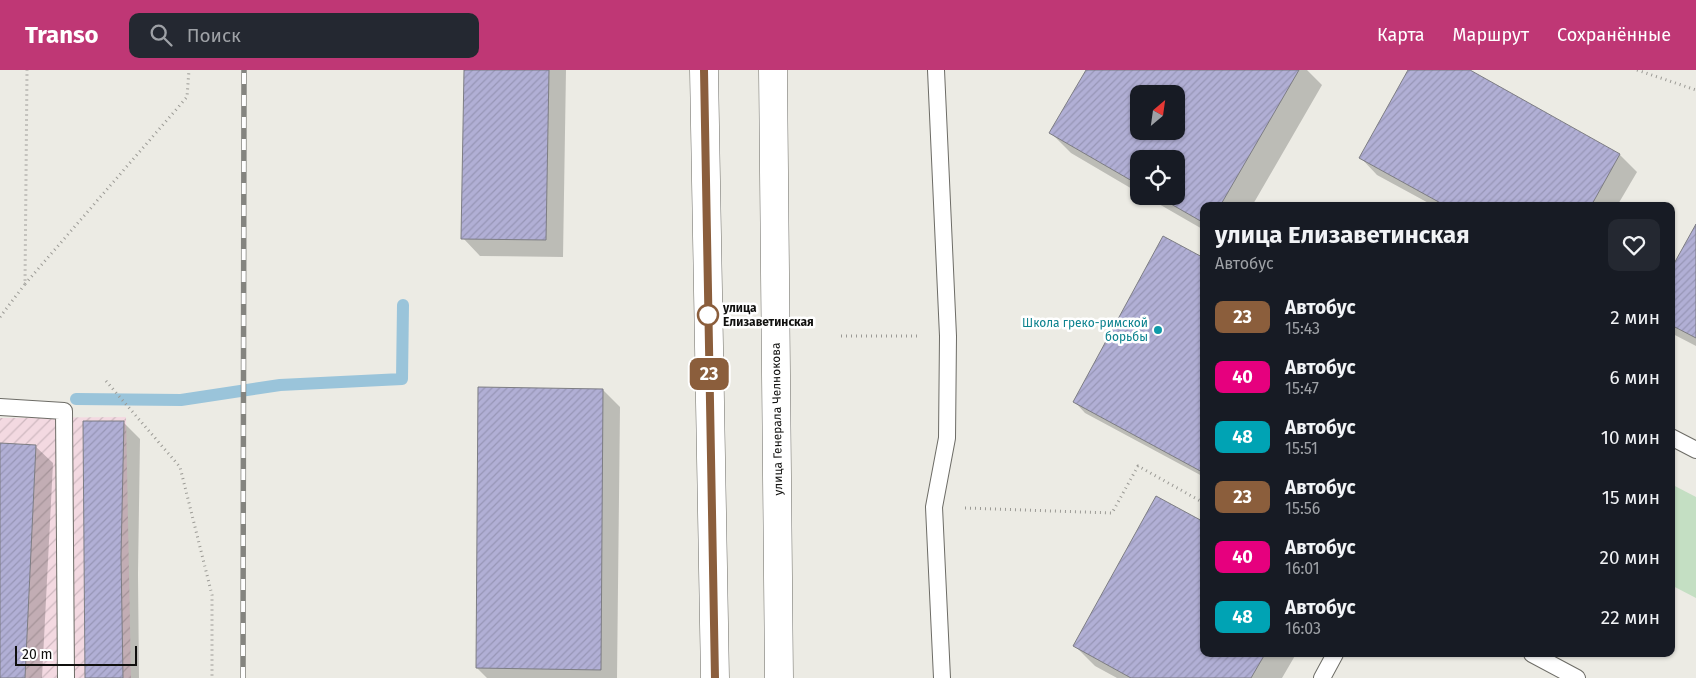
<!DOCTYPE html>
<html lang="ru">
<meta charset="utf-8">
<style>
:root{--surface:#171b24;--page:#242831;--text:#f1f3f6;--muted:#9ea1a6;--accent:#bf3775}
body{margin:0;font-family:"Fira Sans",sans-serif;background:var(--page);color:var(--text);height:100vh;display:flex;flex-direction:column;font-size:19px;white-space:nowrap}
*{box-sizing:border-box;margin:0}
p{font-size:16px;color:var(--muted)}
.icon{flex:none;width:28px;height:28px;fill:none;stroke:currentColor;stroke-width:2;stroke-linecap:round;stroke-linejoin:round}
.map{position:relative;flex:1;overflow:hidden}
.drawer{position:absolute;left:1200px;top:132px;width:475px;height:455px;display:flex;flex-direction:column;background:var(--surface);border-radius:10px;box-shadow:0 1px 4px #0004}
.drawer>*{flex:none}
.badge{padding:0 10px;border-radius:8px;font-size:18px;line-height:32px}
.needle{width:32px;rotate:29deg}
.buttons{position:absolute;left:1130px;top:15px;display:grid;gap:10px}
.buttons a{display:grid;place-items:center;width:55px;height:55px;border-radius:10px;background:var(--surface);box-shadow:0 1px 4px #0004;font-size:25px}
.scale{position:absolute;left:15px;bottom:12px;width:122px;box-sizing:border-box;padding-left:5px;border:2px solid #10100e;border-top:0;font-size:14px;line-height:18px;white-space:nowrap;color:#10100e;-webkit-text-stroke:4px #fff;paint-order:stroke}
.map>.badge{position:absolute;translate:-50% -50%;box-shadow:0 0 0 2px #fff}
.round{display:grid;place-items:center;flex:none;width:52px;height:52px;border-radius:10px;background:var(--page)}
.overview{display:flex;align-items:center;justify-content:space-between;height:85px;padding:0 15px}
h1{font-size:24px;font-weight:700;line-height:38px}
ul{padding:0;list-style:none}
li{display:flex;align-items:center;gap:15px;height:60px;padding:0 15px}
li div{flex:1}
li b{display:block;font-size:19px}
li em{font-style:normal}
li .badge{min-width:55px;font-weight:700;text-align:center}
header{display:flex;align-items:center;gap:30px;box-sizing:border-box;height:70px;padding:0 25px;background:var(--accent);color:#fff}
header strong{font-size:24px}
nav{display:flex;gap:28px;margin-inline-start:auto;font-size:18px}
.search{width:350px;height:45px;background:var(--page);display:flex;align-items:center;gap:12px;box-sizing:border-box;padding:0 18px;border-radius:10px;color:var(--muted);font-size:19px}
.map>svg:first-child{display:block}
.industrial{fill:url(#industrial-furrows)}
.pitch{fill:#c4dfc3}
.shadow{fill:#0003;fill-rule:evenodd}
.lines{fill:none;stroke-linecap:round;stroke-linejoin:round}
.stream{stroke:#9ac4da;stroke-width:12}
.building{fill:url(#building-hatch);stroke:#7d7d83;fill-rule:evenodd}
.service-casing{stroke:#6d6c66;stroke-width:18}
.primary-casing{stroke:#6d6c66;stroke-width:29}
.path{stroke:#9b9a95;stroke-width:3;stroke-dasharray:1 4;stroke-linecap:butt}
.service{stroke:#fff;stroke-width:16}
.primary{stroke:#fff;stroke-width:28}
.rail-casing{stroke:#84847f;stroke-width:5.5}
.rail{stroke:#fff;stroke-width:4;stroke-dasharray:11;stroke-linecap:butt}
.line-casing{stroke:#fff;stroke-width:11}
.line{stroke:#8b5e3c;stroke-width:8}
.stop-dot{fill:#fff;stroke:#8b5e3c;stroke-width:2.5}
.culture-dot{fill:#0f9aa8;stroke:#fff;stroke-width:2}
.labels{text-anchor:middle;stroke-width:5;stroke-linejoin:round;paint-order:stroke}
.stop-label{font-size:12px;font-weight:bold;fill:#10100e;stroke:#fff;text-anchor:start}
.culture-label{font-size:12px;fill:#0d838f;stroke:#fff;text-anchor:end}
.street-label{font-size:12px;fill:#10100e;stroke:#fff}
</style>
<header>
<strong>Transo</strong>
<div class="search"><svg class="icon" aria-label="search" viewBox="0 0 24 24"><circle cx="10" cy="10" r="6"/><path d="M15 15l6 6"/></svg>Поиск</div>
<nav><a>Карта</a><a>Маршрут</a><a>Сохранённые</a></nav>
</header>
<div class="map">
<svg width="1696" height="608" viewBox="0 0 1696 608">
<defs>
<pattern id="industrial-furrows" width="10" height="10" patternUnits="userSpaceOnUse" patternTransform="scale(1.25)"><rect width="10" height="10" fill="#f3d9e1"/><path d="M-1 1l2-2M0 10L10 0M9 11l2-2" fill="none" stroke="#cfb9c0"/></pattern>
<pattern id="building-hatch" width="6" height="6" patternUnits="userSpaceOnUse" patternTransform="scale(1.25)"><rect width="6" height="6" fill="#b1afd5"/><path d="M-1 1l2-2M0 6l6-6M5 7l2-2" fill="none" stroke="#9796b6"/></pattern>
</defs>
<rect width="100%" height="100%" fill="#ecebe4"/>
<path class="industrial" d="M126,347L131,608H0V348Z"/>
<path class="pitch" d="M1671,414L1696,427V528L1671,515Z"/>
<path class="shadow" d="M465,0H566L563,187L480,186L463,168Z
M1087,0H1307L1322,15L1252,136H1204V160L1145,126H1176V89H1139V123L1071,83L1051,63ZM1139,24H1176V61H1139Z
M1409,0H1468L1620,85L1637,102L1617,136H1434L1377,105L1360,87Z
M1696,156V276L1671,263V202Z
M1204,189V407L1085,343L1074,331Z
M603,320L620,337L617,608H487L477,598Z
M123,352L140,369L138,504L139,608H86Z
M0,374L35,376L53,393L42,608H0Z
M1075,576L1204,584H1296L1282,608H1117L1095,596Z"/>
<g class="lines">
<path class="stream" d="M76,329L181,330L280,315L402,309L403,235"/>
</g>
<path class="building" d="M464,0H549L546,170L461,169Z
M1086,0H1299L1220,136H1204V153L1157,126H1176V89H1139V115L1049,63ZM1139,24H1176V61H1139Z
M1408,0H1470L1620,84L1591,136H1446L1359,88Z
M1696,154V268L1671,255V199Z
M1163,166L1204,188V403L1073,332Z
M478,317L603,319L601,600L476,598Z
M83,351H124L121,486L123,608H85Z
M0,373L36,375L25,608H0Z
M1156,426L1204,452V584H1265L1251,608H1131L1073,576Z"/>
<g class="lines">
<defs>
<path id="service" d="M936,0L948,266L947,368L934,437L942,608
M0,337L64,341L66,608
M1671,367L1696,380
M1532,584L1577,608
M1322,608L1335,584"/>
<path id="primary" d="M704,0L715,608
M773,0L779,608"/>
</defs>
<use href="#service" class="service-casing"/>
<use href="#primary" class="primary-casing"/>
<path class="path" d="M1637,0L1696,20
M25,214L187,27L189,0
M0,247L25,214L27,0
M841,266H920
M106,311L180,397L212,525V608
M965,438L1112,443L1138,396L1204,433"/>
<use href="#service" class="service"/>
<use href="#primary" class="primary"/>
<defs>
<path id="rail" d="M243,608L244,0"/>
</defs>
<use href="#rail" class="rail-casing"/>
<use href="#rail" class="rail"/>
</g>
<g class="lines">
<defs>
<path id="line" d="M704,0L715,608"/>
</defs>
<use href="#line" class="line-casing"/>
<use href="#line" class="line"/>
</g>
<circle class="stop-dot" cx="708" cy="245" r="10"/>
<circle class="culture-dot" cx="1158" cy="260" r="5"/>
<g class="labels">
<g class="stop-label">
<text x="723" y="242">улица<tspan x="723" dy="14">Елизаветинская</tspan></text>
</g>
<g class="culture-label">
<text x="1148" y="257">Школа греко-римской<tspan x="1148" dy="14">борьбы</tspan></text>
</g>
<g class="street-label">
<text transform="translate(777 349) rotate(-91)" y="4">улица Генерала Челнокова</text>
</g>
</g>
</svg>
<div class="buttons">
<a><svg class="needle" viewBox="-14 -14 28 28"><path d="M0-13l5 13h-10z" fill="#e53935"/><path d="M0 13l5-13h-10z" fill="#9ea1a6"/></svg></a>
<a><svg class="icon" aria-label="locate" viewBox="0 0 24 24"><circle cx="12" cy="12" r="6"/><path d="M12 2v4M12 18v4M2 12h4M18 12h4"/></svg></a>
</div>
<div class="scale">20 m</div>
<b class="badge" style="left:709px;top:304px;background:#8b5e3c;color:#fff">23</b>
<section class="drawer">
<div class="overview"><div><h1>улица Елизаветинская</h1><p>Автобус</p></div><a class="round"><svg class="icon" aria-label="heart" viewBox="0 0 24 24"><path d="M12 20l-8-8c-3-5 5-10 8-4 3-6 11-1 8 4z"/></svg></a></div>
<ul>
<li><span class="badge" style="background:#8b5e3c;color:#fff">23</span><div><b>Автобус</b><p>15:43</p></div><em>2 мин</em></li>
<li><span class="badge" style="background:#e6007e;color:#fff">40</span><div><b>Автобус</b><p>15:47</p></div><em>6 мин</em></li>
<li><span class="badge" style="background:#00a3b4;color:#fff">48</span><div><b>Автобус</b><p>15:51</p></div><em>10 мин</em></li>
<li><span class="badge" style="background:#8b5e3c;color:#fff">23</span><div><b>Автобус</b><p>15:56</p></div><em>15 мин</em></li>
<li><span class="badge" style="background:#e6007e;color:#fff">40</span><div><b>Автобус</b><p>16:01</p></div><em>20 мин</em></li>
<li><span class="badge" style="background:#00a3b4;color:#fff">48</span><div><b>Автобус</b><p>16:03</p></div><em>22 мин</em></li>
</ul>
</section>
</div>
